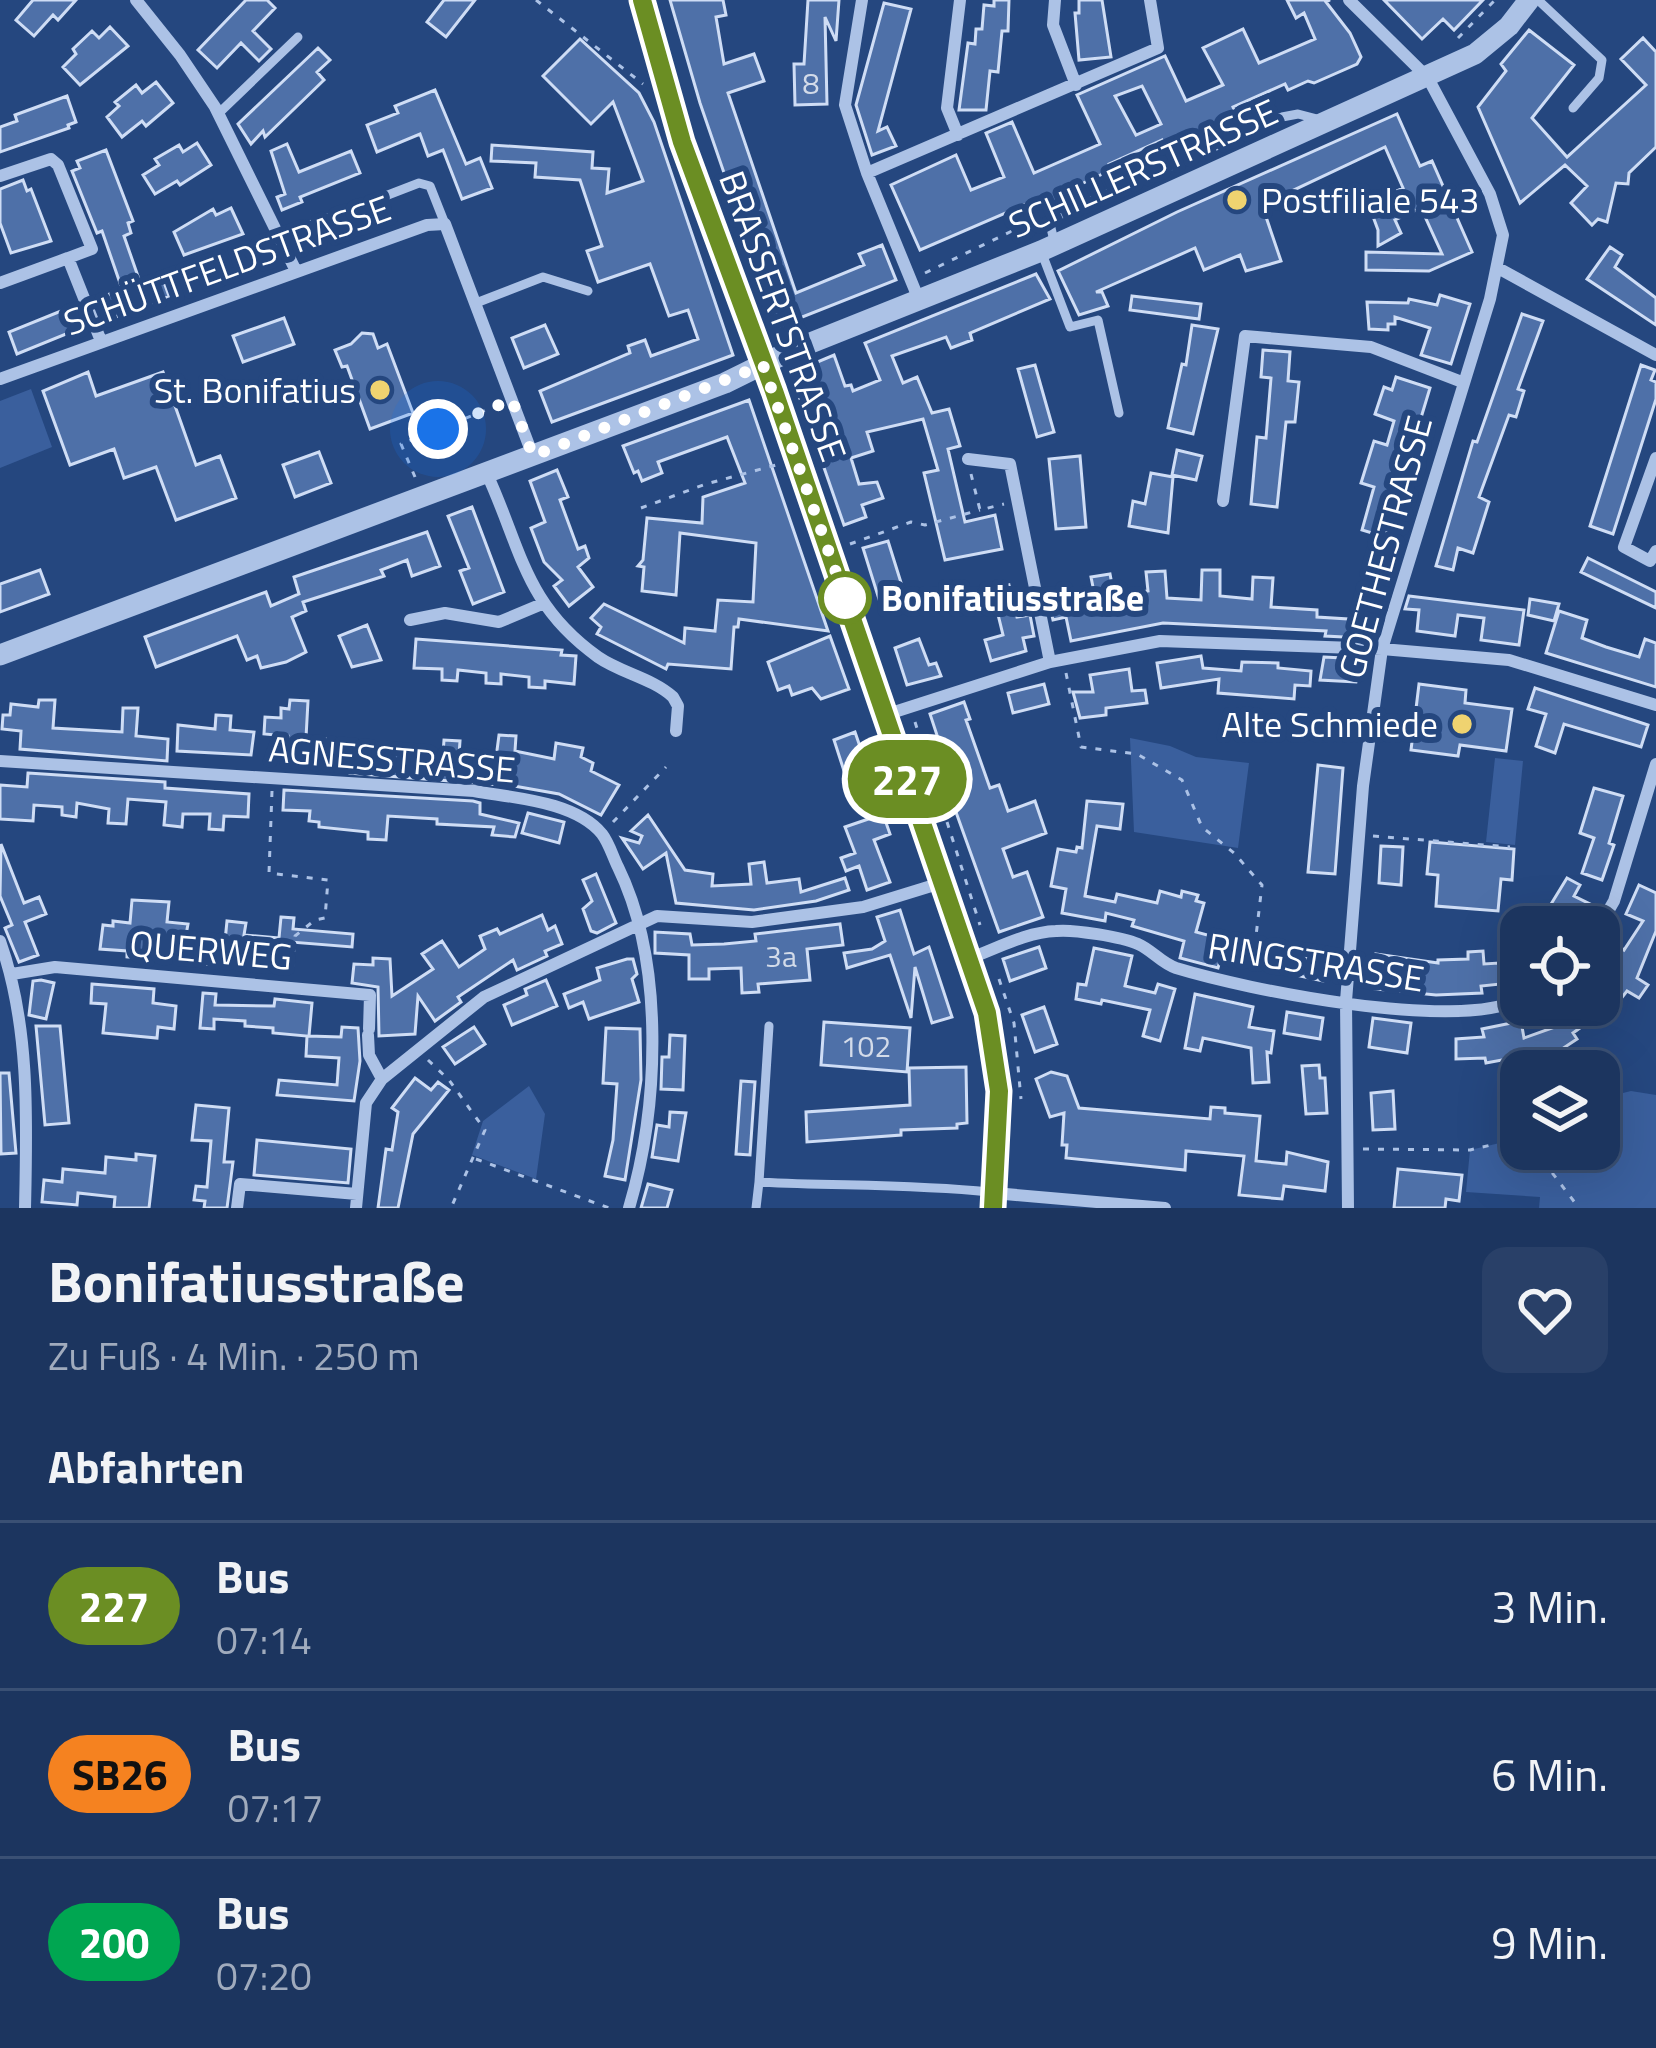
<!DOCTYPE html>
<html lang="de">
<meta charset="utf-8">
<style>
:root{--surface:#1c355f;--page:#294068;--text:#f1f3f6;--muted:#a0abbd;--line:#3a5074}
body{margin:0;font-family:"Titillium Web",sans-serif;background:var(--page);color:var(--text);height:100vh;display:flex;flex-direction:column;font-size:45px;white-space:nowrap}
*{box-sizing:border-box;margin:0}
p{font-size:39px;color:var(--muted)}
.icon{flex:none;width:66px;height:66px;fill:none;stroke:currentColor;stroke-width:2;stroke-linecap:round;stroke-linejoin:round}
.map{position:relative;height:1208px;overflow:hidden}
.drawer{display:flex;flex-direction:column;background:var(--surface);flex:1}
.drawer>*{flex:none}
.badge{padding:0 24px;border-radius:39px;font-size:42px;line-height:78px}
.controls{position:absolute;left:1500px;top:906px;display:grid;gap:24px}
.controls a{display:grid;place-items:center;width:120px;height:120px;border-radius:24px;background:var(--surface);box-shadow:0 12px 48px #0002,0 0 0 3px var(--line);font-size:60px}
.you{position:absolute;width:60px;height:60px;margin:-30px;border:9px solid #fff;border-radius:50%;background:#1a73e8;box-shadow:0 0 0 18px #1a73e833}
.map>.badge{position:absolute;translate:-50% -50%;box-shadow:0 0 0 6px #fff}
h2{padding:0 48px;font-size:45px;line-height:108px}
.round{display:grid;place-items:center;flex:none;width:126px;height:126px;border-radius:24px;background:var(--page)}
.overview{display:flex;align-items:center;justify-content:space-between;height:204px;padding:0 48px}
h1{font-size:57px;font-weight:700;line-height:90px}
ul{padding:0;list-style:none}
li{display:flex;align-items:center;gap:36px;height:168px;padding:0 48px;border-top:3px solid var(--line)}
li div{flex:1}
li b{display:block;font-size:45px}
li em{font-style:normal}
li .badge{min-width:132px;font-weight:700;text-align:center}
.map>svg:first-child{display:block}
.green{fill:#3a5f9d}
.building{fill:#4e70a8;stroke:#cfddf5;stroke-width:3;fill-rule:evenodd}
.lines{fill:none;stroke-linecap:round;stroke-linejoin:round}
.path{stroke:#acc2e6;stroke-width:3;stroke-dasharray:6 9;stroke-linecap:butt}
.service{stroke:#acc2e6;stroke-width:9}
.minor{stroke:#acc2e6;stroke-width:12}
.tertiary{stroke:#acc2e6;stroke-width:21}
.secondary{stroke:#d5e1f5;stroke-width:24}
.line-casing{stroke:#fff;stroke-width:27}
.line{stroke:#6b8e23;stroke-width:18}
.walk{stroke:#fff;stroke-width:12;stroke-dasharray:0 21.6}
.poi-dot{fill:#efd370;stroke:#25477f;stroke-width:4.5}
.stop-dot{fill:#fff;stroke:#6b8e23;stroke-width:6}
.labels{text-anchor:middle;stroke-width:12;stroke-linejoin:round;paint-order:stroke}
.number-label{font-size:30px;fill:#d3dbe9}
.street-label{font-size:36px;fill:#fff;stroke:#25477f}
.poi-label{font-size:36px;fill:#fff;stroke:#25477f;text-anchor:end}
.stop-label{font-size:36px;font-weight:bold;fill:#fff;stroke:#25477f;text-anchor:start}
</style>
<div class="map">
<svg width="1656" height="1208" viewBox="0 0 1656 1208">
<rect width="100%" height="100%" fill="#25477f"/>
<path class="green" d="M31,389L52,447L0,468V401Z
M1130,738L1170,746L1196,757L1249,763L1238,848L1134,832Z
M1495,758L1523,761L1515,845L1486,842Z
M529,1086L545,1114L536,1179L472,1155L483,1121Z
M1631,1091L1656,1095V1208H1539L1540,1197L1466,1192L1470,1150L1521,1138V1149H1599V1099Z"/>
<path class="building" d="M33,0H76L58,20L53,15L34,36L16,20Z
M246,0H267L275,8L253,31L271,49L259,61L241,43L217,68L198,50Z
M444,0H475L446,37L427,22Z
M670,0H723L726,15L716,17L724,64L754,54L764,81L728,93L796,293L864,265L859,254L882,245L896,280L777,327L700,103Z
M808,0H839L836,41L825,17L827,104L795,105L794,64H804Z
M994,0H1009L1008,31H1002L998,72L990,71L986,110H959L968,43L975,44L976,29H982L984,5L994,6Z
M1079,0H1102L1111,57L1079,60L1075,13H1079Z
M1287,0H1330L1326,2L1350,33L1361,57L1357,64L1314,83L1308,81L1288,90L1285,84L1233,107L1236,114L1200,130L1203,137L1167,152L1162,140L1109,164L1111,170L1077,186L1079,192L1045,207L1040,198L920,250L891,185L956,155L971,190L1004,177L986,133L1012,122L1034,173L1100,144L1077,95L1165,56L1186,101L1223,85L1203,48L1243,29L1259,63L1315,39L1304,13L1296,18ZM1142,86L1161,124L1136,135L1115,96Z
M1384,0H1483L1454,30L1443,19L1422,39Z
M884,3L911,9L878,131L887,127L896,146L872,155L856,105Z
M110,27L128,46L80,85L63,67L76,54L73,49L92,31L99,38Z
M1529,30L1574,65L1532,118L1567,157L1646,85L1621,59L1643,38L1656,52V147L1629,173L1628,184L1616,183L1607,222L1598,219L1592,225L1571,203L1587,186L1565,165L1520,203L1478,107L1506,71L1501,64Z
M580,39L639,93L654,122L733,355L552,422L540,391L630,353L628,346L645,340L651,356L698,339L688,310L669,316L650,264L598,282L587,251L602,246L580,180L535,177L536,163L491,161L492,145L593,152L592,168L609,169L607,193L643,181L613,102L591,124L543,76Z
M318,48L330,60L317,72L324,80L265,137L263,131L251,144L238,124Z
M156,82L173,103L146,126L142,121L122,137L107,117L119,106L115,102L136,85L142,93Z
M435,90L466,164L480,158L492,188L462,199L443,150L428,156L420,134L377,152L367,125L398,113L395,106Z
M67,96L76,122L68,125L69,128L0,152V127L17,121L15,115Z
M1397,114L1420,166L1432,161L1472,252L1429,271L1366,270V252L1442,254L1421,208L1395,220L1401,233L1378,246V230L1371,211L1378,208L1374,201L1403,188L1385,147L1262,205L1281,261L1246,271L1240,255L1204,270L1195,248L1096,292H1102L1108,306L1079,315L1058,271L1177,212Z
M197,143L211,165L180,185L177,181L155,194L143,175L159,165L155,159L179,145L183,152Z
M287,144L299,172L351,151L360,173L300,197L302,202L282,210L277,197L285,194L271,151Z
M106,150L133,221L128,223L131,233L124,236L140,282L161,274L169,296L111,319L102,297L122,289L102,231L97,233L72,171L80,168L77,161Z
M23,180L27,191L31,189L51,241L11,253L0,223V189Z
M231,208L243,234L184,255L174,232L213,209L216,215Z
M1610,247L1622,255L1615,267L1656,298V325L1587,279Z
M1036,274L1050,299L970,333L972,340L951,348L946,337L892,356L903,383L917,377L932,413L949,409L960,446L948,449L965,522L995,515L1002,549L945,560L924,473L938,470L923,419L867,432L873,451L851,458L859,484L877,482L883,498L862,505L866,517L844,525L791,373L834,355L845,386L851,385L853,391L880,380L865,343Z
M1440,295L1470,304L1451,364L1421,355L1430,328L1395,317V324H1388V330L1369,329L1367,302L1408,303L1409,299L1437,305Z
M1132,296L1201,304L1199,319L1130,310Z
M66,309L76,330L17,354L9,332Z
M1522,314L1543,321L1518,389L1524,391L1516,417L1509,415L1479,497L1489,502L1473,553L1458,548L1453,570L1436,566L1473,441L1477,442Z
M284,318L294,344L243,362L233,336Z
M545,325L558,354L524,368L512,338Z
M1192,325L1218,329L1193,434L1168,428L1182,364L1186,365Z
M362,333L373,334L378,348L387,344L413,413L370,429L347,366L342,367L335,350L351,344Z
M1263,350L1290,352L1288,381L1299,382L1295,422H1286L1277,507L1251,504L1257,437L1266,438L1271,378L1261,377Z
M1035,365L1054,432L1037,437L1018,369Z
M1641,365L1655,370L1651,380L1656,382V399L1613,534L1590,526Z
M88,372L96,396L163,372L196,465L220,456L236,498L176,520L156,467L124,478L114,449L70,465L43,391Z
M1396,377L1430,388L1385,537L1362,530L1374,487L1361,483L1374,441L1387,445L1394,421L1375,414L1384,387L1392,390Z
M749,400L828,631L739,619L738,627H734L731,669L668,664L666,669L597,634L601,627L591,618L604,604L684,643L685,628L715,631L718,600L753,602L756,543L680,533L676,595L642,591L644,567L638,566L643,560L647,518L702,523L703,497L745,483L727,437L658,462L662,473L642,481L638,471L634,473L623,446Z
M1177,450L1202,456L1196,480L1172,475Z
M319,452L331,483L295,497L283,465Z
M1080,456L1086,527L1056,529L1049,459Z
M557,470L568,497L560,500L578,549L585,546L589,558L578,567L593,587L569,606L554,586L562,580L544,562L531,528L545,522L530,481Z
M1151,473L1173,477L1168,533L1129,526L1133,501L1145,504Z
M472,507L504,592L473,604L460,571L469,568L448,516Z
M427,532L440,566L412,576L407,560L381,570L384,576L303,602L306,611L292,617L306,652L286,662L261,668L257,656L247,660L237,636L156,667L145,637L266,592L271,606L299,594L294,577Z
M888,541L908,605L883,612L863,548Z
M1588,558L1656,592V608L1581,572Z
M40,570L49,594L0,612V584Z
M1202,570H1220V596L1252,599L1253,577L1273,578L1271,607L1317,610V617L1364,620L1363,638L1325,636L1326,631L1163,623L1071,641L1066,617L1053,620L1050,607L1095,597L1091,577L1110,574L1114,595L1148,591L1146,572L1165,571L1167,598L1201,600Z
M1009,585L1017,617L1030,615L1034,636L1023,638L1026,651L991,661L985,640L1003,635L992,590Z
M1409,596L1524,610L1519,645L1481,640L1484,618L1458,615L1455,636L1417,631L1419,610L1405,609Z
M1530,599L1559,604L1554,621L1528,615Z
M1559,611L1587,620L1582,638L1606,647L1639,657L1645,639L1656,643V687L1546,653Z
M367,625L381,660L352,667L339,636Z
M830,636L849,689L821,699L812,688L792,695L789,686L778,690L768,662Z
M416,639L562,650L561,655L576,656L574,684L545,681V688L529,687V677L501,674V684L486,683V673L458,670L457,681L442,680V669L414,668Z
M919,639L929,665L936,663L941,676L907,685L895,648Z
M1201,656L1203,668L1241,671L1242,662L1278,663V668L1311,671L1310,686L1295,685L1294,699L1218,693L1219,679L1161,688L1157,663Z
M1324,657L1361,659L1356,682L1320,680Z
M1129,669L1132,691L1145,690L1147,703L1106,708V715L1080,718L1073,692H1093L1090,675Z
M1044,684L1049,704L1013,713L1008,693Z
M1419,684L1466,690L1465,703L1512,709L1506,751L1460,745L1458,756L1411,750Z
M1535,688L1648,725L1641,747L1564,724L1555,753L1536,746L1546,714L1528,709Z
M39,700H55L53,728L122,732L123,708H138L136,736L168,739L167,761L20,749L21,731L2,729L3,715H10L11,704L38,707Z
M290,700L308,701L306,738L325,739L323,760L286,757L288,736L264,734L265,717L281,718V708L289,709Z
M964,702L970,719L966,720L990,788L999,785L1008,811L1035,801L1046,833L1003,849L1013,877L1027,872L1043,917L999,932L952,801L958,799L930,714Z
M216,715L231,716L230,730L254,732L251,755L177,751L178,725L215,729Z
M855,732L868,770L846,777L834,740Z
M499,735L516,736L515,751L554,759L556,743L583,748L581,757L593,763L591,771L619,785L601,815L559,794L514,786L350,773L351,748L443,754L444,740L460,741L459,755L496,758Z
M1318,765L1343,768L1335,874L1308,872Z
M28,773L165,782V788L249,794L248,817L224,816L223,830L209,829L210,814H183L182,827L164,825L166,802L128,799L126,824L108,823L109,809L77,803L76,817L62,815V807L34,805L33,821L0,819V785L27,787Z
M1594,788L1623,796L1609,843L1614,845L1602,880L1582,873L1594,838L1580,833Z
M284,790L473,801L480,803V814L519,823L515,837L492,835L494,827L437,824V819L388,816L386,840L368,839V832L319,827V822L309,821L310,811L283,810Z
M1087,801L1123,804L1120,829L1097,826L1085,896L1115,902L1117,894L1157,903L1160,891L1181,897L1182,891L1198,895L1196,901L1204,903L1196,932L1226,940L1218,968L1180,958L1184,941L1132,926L1134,920L1106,913L1105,921L1062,913L1066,889L1051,886L1058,849L1076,852L1077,847L1082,848Z
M528,813L564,822L559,843L522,833Z
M883,814L890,834L874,840L890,882L867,890L859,866L846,871L841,858L855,853L845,827Z
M648,815L685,870L713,874L712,886L751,884L749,864L764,862L767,883L799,879L801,892L845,878L849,890L816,901L754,910L676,903L666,853L643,869L622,838L639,843L642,836L631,831Z
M1430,842L1514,849L1512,880L1501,879L1498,911L1436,906L1438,875L1427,874Z
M1,844L24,903L39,897L46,914L25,922L38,955L19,962L5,928L12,925L0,896Z
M1381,846L1403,847L1401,885L1379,883Z
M596,874L616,923L597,933L591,931L583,909L592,901L583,880Z
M1567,878L1580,885L1574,896L1592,905L1580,927H1537Z
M1639,885L1656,893V931L1637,978L1648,985L1639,998L1627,991L1605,1019L1601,1013L1573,1033L1577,1039L1562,1049L1536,1060L1534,1054L1486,1063L1485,1058L1456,1059V1039L1484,1037L1482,1029L1521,1021L1524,1038L1555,1027L1544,1011L1552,1005H1599V989L1608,978L1599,972V962L1613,942L1624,950L1643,921L1626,914Z
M132,900L169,902L167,922L188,924L181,962L127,957V951L100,949L103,925L113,926V921L130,923Z
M900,910L914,954L929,947L952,1017L932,1023L915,967L911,1018L890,955L847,968L844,953L872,949L885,941L877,917Z
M542,915L548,930L555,926L562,944L545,951L547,956L517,970L513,960L458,997L461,1002L435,1021L418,996L415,1034L379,1036L378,987L352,983L354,964L373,965V958L390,959L392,996L433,969L422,954L442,941L459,967L485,949L480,936L497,929L500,934Z
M281,917L294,918L293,929L353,934L352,947L279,941L277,970L205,964L207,939L225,941L227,921L246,923L244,935L279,938Z
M840,924L843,945L807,949L810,980L758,984L759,992L742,993L741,968L709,969V979H689V955L655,953V932L690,934L692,945L724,944L756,941L755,934Z
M1039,947L1046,968L1010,981L1003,959Z
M1094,948L1132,956L1125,986L1155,993L1158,984L1175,989L1160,1041L1143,1036L1150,1010L1102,1000L1101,1004L1076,999L1078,984L1086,985Z
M1483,951L1484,964L1499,963L1501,984L1481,986L1482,993L1436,995L1375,989L1376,954L1438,963V960L1468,959V952Z
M1265,953L1327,961L1323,981L1263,968Z
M627,959H633L637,974L632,979L639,1002L589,1019L583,1002L569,1008L564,994L600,980L597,968Z
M41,980L54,983L46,1019L29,1015L33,981Z
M546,980L557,1006L512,1025L504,1005L527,995L525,989Z
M92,984L154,989L153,1003L176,1006L174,1029L158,1027L157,1038L103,1033L106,1004L91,1003Z
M203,993L216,994L215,1005L274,1006L275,999L312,1003L309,1036L341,1037L342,1027L358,1028L360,1061L354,1101L277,1095L279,1080L337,1085L339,1058L306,1056L307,1036L273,1033V1028L245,1026V1021L214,1019V1029L200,1028Z
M1195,994L1253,1007L1249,1027L1274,1031L1271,1053L1267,1052L1269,1082L1253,1083L1251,1048L1203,1038L1200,1051L1185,1048Z
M1044,1007L1057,1044L1035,1052L1022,1015Z
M1287,1012L1323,1018L1320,1039L1284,1033Z
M1373,1018L1411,1023L1407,1053L1369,1047Z
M824,1022L910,1028L907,1072L821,1065Z
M36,1026H60L69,1123L45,1125Z
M474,1027L485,1044L455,1064L443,1047Z
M606,1028L640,1029L641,1080L625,1180L605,1176L613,1140L617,1084L603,1083Z
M670,1035L685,1036L683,1090L661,1089L662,1057H669Z
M1319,1065L1320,1078H1325L1327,1113L1306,1114L1302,1066Z
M966,1067L967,1123L957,1124V1128L901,1130V1135L807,1142L806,1112L910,1105L909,1068Z
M1051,1072L1067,1076L1079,1108L1210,1119L1211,1107L1225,1108V1113L1260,1116L1256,1161L1286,1164L1287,1152L1328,1162L1325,1191L1284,1186L1282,1199L1239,1195L1244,1156L1186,1151L1185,1170L1066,1158L1067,1145H1062L1064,1113L1050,1117L1036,1079Z
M0,1073H9L16,1153L1,1154Z
M415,1078L431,1090L438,1082L449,1090L413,1134L398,1208H378L386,1149L392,1150L398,1112L392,1108Z
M741,1081L755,1082L750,1155L736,1154Z
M1393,1091L1395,1129L1373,1130L1371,1093Z
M196,1105L229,1108L224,1162H233L227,1208H204L205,1201L194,1200L196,1186L207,1187L211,1141L192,1140Z
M670,1112L686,1113L678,1161L652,1157L657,1125L669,1127Z
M257,1140L351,1149L348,1183L254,1175Z
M136,1154L155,1156L149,1208H114L115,1197L78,1193L77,1205L42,1202L44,1180L62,1182L63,1169L105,1173L106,1157L136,1160Z
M1398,1169L1462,1175L1459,1201L1446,1199L1445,1208H1394Z
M648,1184L672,1190L667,1208H641Z"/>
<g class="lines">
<path class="path" d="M536,0L643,84
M1458,38L1495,0
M925,273L1041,217
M971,474L980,510L1004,504
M415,477L401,444L499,405
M641,508L706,484L776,465
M850,544L911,522L925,525L980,510
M1066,673L1081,747L1137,754L1182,780L1202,827L1234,853L1262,885L1252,970
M915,722L980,925
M272,791L269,873L328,880L325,918L315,920L295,936L292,974
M613,822L666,767
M1373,836L1510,847
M999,979L1014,1023L1021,1099
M428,1060L449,1080L485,1130L451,1208
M1599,1099L1604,1096
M1363,1149L1470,1150L1521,1138
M1534,1149L1579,1208
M476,1159L609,1208"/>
<path class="service" d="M1538,0L1602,60L1599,78L1573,108
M218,114L298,37
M279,237L419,183L430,186L445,224
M1054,241L1051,228L1055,217L1282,117L1298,114L1321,120
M1041,251L1070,327L1098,320L1119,413
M476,303L543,277L588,291
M769,1026L759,1182C836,1186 912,1184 989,1192
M756,1208L759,1182"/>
<path class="minor" d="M136,0L180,55L215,107L296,271
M862,0L845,105L867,173L919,300
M1055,0L1053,25L1076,85
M958,135L947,108L960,0
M867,173L1158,48L1150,0
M0,176L51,159L58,165L92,249L68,258L101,341
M1498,268L1656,355
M0,283L68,258
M0,379L427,225L445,224L533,456
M1656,458L1624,547L1650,561L1656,551
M968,459L1010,464L1050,662
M487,474C522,550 524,604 598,657C621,673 652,678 673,697L678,706L676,731
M1223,501L1245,336L1371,347L1462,382
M410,620L445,613L499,622L542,604
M885,715L1050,662L1160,641L1382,649L1509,660L1656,705
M0,761L474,791C513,798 575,801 602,834C609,843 613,857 618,867C665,963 659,1107 629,1208
M1599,927L1614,901L1656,764
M0,941C30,1025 27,1120 25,1208
M968,959C996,949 1026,932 1056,931C1073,929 1122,937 1138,944C1152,950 1161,963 1176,968C1248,990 1456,1032 1521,999
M12,974L55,967L370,995L369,1029
M368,1035L369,1055L382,1079
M994,1193L1165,1208
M237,1208L240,1184L357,1194
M356,1208L366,1103L382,1079L484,997L657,916L752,922L863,907L941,883
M1348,1208L1346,1001L1363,786L1382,649L1490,299L1503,235L1490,194L1428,78L1349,0"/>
<path class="tertiary" d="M0,655L725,383L788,352L1041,251L1475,54L1509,26L1529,0"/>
<path class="secondary" d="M642,0L682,142L774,391L987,1013L999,1091L993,1208"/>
</g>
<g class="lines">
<defs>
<path id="line" d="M642,0L682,142L774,391L987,1013L999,1091L993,1208"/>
</defs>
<use href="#line" class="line-casing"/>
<use href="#line" class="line"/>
<path class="walk" d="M438,429L512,400L533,456L763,365L845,598"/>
</g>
<g class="poi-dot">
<circle cx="1237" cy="200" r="12"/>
<circle cx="380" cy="390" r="12"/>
<circle cx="1462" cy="724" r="12"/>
</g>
<circle class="stop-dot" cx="845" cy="598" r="24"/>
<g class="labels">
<g class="number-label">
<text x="811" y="94">8</text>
<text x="781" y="967">3a</text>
<text x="866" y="1057">102</text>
</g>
<g class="street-label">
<text transform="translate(1143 168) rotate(-24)" y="13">SCHILLERSTRASSE</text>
<text transform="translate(227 265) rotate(-20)" y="13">SCHÜTTFELDSTRASSE</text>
<text transform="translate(783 316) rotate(70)" y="13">BRASSERTSTRASSE</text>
<text transform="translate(1385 547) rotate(-75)" y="13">GOETHESTRASSE</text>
<text transform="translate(392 759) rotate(5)" y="13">AGNESSTRASSE</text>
<text transform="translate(211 950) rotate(5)" y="13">QUERWEG</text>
<text transform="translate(1316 962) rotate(9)" y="13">RINGSTRASSE</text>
</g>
<g class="poi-label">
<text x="1261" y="213" text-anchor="start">Postfiliale 543</text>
<text x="356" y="403">St. Bonifatius</text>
<text x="1438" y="737">Alte Schmiede</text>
</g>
<g class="stop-label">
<text x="881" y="611">Bonifatiusstraße</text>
</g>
</g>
</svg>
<div class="controls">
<a><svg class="icon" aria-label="locate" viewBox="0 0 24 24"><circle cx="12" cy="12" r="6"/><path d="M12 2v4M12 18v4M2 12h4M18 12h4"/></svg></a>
<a><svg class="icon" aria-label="layers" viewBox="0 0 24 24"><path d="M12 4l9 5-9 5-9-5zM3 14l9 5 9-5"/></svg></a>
</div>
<div class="you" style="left:438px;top:429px"></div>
<b class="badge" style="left:907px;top:779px;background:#6b8e23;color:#fff">227</b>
</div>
<section class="drawer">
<div class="overview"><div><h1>Bonifatiusstraße</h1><p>Zu Fuß · 4 Min. · 250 m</p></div><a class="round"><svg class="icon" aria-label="heart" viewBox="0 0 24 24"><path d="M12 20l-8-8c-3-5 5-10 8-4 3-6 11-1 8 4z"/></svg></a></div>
<h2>Abfahrten</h2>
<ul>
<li><span class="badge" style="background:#6b8e23;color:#fff">227</span><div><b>Bus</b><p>07:14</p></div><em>3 Min.</em></li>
<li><span class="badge" style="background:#f58220;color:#111">SB26</span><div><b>Bus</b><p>07:17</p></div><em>6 Min.</em></li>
<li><span class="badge" style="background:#00a651;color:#fff">200</span><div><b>Bus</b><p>07:20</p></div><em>9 Min.</em></li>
</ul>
</section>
